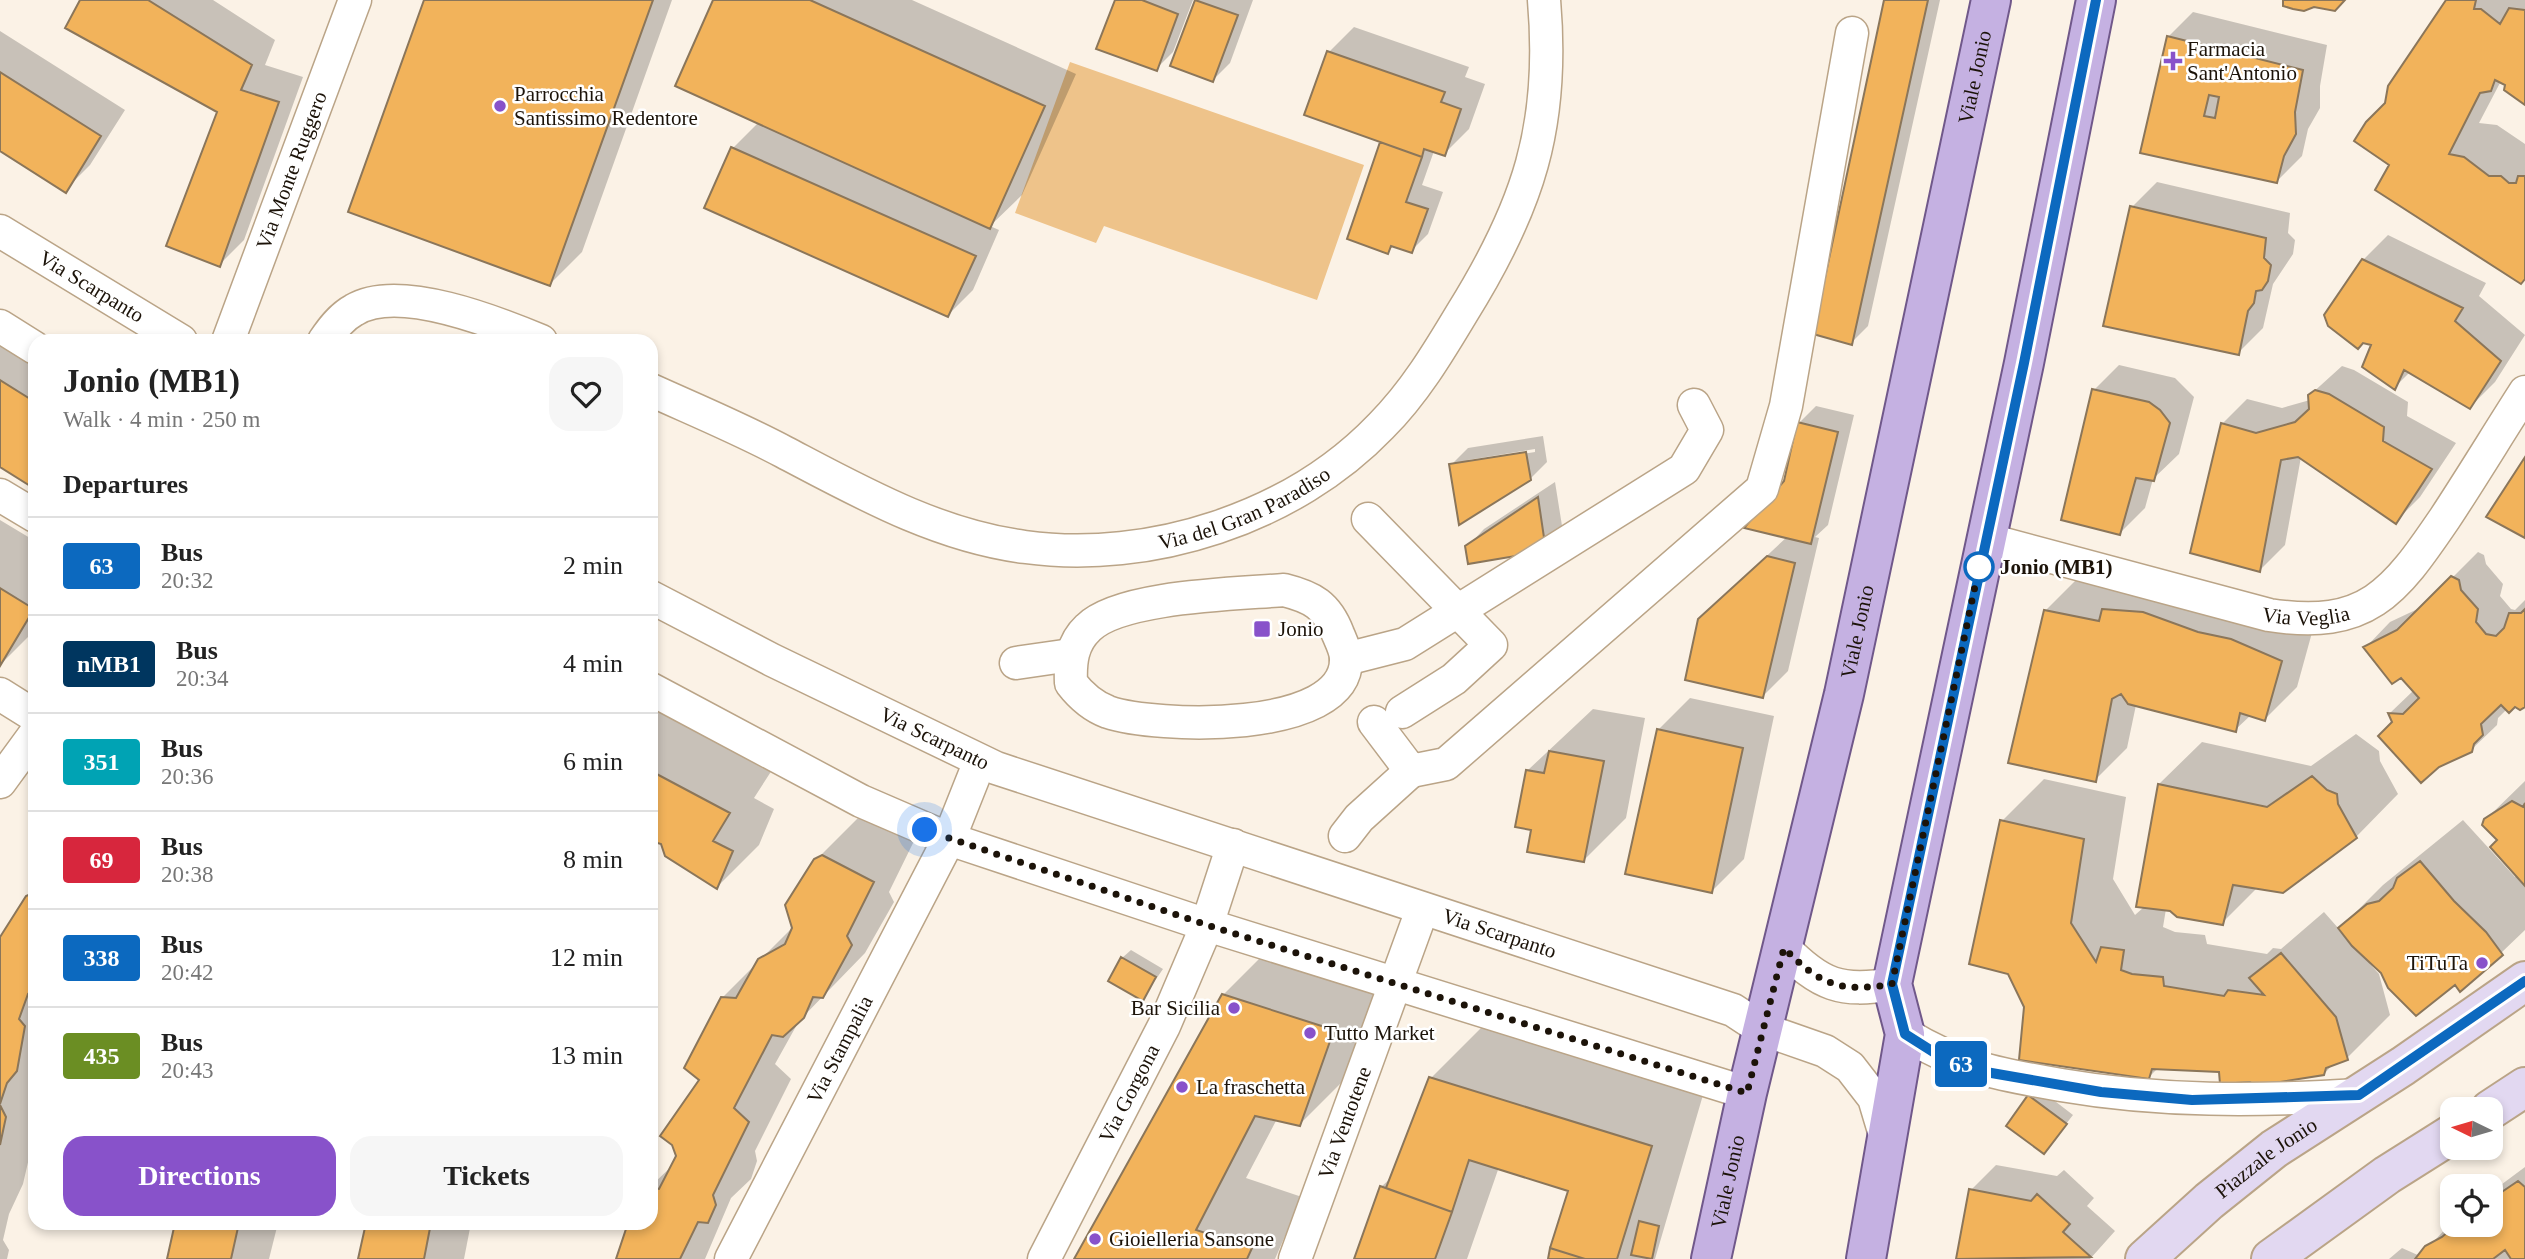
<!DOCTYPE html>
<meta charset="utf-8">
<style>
:root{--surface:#fff;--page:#f6f6f6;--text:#222;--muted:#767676;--line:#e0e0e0;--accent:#8852ca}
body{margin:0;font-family:"Times New Roman",serif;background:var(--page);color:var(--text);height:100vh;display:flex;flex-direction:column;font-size:26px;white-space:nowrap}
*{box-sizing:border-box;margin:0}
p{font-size:23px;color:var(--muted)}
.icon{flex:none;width:38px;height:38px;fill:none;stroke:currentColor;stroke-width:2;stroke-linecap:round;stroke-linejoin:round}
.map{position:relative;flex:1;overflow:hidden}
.panel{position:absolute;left:28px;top:334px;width:630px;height:896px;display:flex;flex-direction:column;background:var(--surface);border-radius:21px;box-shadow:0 4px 10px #0003}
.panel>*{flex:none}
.badge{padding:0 14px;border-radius:5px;font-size:24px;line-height:46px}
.needle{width:46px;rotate:275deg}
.buttons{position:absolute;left:2440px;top:1097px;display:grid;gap:14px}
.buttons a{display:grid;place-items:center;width:63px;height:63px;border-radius:14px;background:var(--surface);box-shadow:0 4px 10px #0003;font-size:35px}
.you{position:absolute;width:35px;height:35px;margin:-18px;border:5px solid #fff;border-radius:50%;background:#1a73e8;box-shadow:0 0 0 10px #1a73e833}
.map>.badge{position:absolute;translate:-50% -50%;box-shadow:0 0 0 4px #fff}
h2{padding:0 35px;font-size:26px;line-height:63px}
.round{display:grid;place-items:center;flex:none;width:74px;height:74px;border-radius:21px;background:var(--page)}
.summary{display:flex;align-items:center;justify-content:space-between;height:119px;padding:0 35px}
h1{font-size:33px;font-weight:700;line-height:52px}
.action{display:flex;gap:14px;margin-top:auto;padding:14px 35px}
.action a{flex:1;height:80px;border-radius:21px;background:var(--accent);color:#fff;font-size:28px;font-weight:700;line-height:80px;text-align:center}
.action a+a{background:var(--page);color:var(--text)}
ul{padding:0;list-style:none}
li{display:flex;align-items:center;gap:21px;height:98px;padding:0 35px;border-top:2px solid var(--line)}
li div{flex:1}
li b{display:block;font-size:26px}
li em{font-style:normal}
li .badge{min-width:77px;font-weight:700;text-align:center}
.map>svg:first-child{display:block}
.green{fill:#eec38a}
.shadow{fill:#0003;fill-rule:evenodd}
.building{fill:#f2b35b;stroke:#8b765a;stroke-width:2;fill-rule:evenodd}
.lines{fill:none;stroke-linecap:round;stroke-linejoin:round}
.street-casing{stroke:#baa487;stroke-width:35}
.secondary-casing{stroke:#baa487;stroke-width:42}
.primary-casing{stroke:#70588a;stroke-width:42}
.street{stroke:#fff;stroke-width:32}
.secondary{stroke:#e2d8f1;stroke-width:38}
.primary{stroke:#c5b1e2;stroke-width:38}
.line-casing{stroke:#fff;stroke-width:16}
.line{stroke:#0c69bf;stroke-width:10}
.walk{stroke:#1c1309;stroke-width:7;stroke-dasharray:0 12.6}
.poi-dot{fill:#8852ca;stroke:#fff;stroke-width:2.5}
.stop-dot{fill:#fff;stroke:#0c69bf;stroke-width:3.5}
.labels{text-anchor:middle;stroke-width:5;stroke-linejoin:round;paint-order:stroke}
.poi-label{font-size:21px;fill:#1c1309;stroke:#fff;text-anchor:start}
.street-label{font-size:21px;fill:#1c1309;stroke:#fff}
.stop-label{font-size:21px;font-weight:bold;fill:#1c1309;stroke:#fff;text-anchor:start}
</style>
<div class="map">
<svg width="2525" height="1259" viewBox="0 0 2525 1259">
<rect width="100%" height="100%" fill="#fbf2e6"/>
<path class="green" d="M1070,62L1364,165L1317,300L1104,226L1096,243L1015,213Z"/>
<path class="shadow" d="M82,0H213L275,40L265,65L303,77L244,240L219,265V112Z
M426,0H672L582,252L550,284Z
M715,0H912L1076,74L1022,195L990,226L999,230L973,290L948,315L707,207L733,148L759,122Z
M1117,0H1193L1173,52L1156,69Z
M1198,0H1253L1230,63L1213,80L1173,65Z
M1886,0H1940L1868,326L1851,343Z
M2448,0H2525V103L2501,81L2479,123L2497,125L2525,144V278L2392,165L2387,103Z
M2193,12L2327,45L2320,86V108L2308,129L2302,156L2277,181L2142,152L2168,37Z
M1354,27L1469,67L1465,77L1485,84L1469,129L1444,154L1434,151L1422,185L1443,192L1428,234L1411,251L1394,245L1388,252L1382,143L1329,52Z
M0,31L125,110L90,165L65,190L0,149Z
M2157,182L2290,213L2288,233L2295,240L2293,254L2273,284L2263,328L2238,353L2132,207Z
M2388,235L2486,283L2479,296L2525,335L2495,382L2470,407L2411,371L2395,387L2374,344L2363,260Z
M0,311L35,341V487L0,465Z
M2119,365L2175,378L2194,397L2179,454L2153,479L2145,508L2120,533L2094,390Z
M2342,366L2354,370L2408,402L2407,416L2456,443L2420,497L2395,522L2301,457L2285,545L2260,570L2222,424L2247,399L2282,408L2310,400V395Z
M1816,406L1854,415L1828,525L1815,537L1819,538L1788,671L1763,696L1726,594L1788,536L1799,423Z
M1543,436L1547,462L1530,479L1451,465L1468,448ZM1535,449V452L1468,463V460Z
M1555,482L1563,532L1546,549L1467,547L1484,529Z
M0,520L35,541V630L0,665Z
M2478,552L2484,555L2486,564L2503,584L2500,596L2511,609L2515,610L2525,600V705L2507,709L2498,718L2497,725L2471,750L2394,722L2390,713L2414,690L2366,647L2390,622L2424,606Z
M2077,579L2313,629L2297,687L2265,719L2251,715L2235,730L2136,705L2127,748L2095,780L2045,611Z
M1690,698L1774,716L1744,859L1712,891L1658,730Z
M654,707L772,770L754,798L774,809L759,845L717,887L663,842L658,841L651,853V711Z
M1593,709L1645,718L1626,818L1584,860L1533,829L1528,770Z
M2356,734L2379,751L2380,761L2398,794L2356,837L2258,887L2222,923L2166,909L2163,927L2175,932L2205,935L2207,944L2267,954L2273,948L2281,949L2324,912L2339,929L2383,885L2463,820L2515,877L2517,875L2499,840L2485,820L2525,781V930L2501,953L2455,983L2372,962L2370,964L2379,974L2390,1015L2347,1058L2335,1062L2324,1074L2158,1068L2149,1077L2026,1007L2002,821L2044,779L2126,797L2113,879L2135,915L2144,907L2159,784L2202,742L2311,766Z
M859,817L915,839L889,892L894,902L865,953L799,1021L775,1064L791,1079L755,1151L757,1161L751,1179L731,1198L705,1259H618L651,1223V1186L675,1163L722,998L794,926L816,860Z
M35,889V1132L23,1184L9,1214L3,1240L9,1250L7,1259H0V940Z
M1275,943L1384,979L1351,1073L1300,1124L1277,1119L1246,1178L1302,1197L1275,1259H1076L1223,995Z
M1131,950L1163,969L1143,998L1122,958Z
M1482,1027L1703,1095L1655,1259H1552L1570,1189L1499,1167L1467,1259H1354L1381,1187L1393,1176L1431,1078Z
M2038,1088L2073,1115L2044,1152L2030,1096Z
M1996,1165L2057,1176L2064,1170L2094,1198L2087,1206L2115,1231L2090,1259H1958L1971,1190Z
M2525,1167V1259H2389L2402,1248L2420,1256L2452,1222V1225H2490V1193Z
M177,1223H278L269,1259H169Z
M368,1223H471L464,1259H360Z"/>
<path class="building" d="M80,0H148L252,65L241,90L279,102L220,267L166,246L217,112L65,28Z
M424,0H653L550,286L348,212Z
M713,0H810L1045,106L990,229L675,86Z
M1115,0H1142L1178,14L1157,71L1096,49Z
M1195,0L1238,15L1213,82L1170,66Z
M1884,0H1928L1852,345L1813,334Z
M2283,0H2345L2335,11L2314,7L2304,11L2293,9L2283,6Z
M2446,0H2476L2474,9H2481L2500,24L2509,8L2525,10V105L2504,90L2505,85L2495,80L2491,91L2480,93L2449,154L2464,157L2489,176H2501L2509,183H2516L2518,176H2525V279L2521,284L2375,190L2389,165L2354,141L2366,122L2385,103L2388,86Z
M2167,36L2303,70L2295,112L2296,134L2284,156L2277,183L2140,153ZM2209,95L2219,97L2215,118L2204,116Z
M1327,51L1445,92L1441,102L1461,109L1445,156L1424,149L1422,157L1304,115Z
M0,72L101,136L66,193L0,151Z
M1380,142L1422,157L1406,202L1428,209L1412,253L1391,246L1388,254L1347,239Z
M731,147L976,256L948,317L704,208Z
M2130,206L2266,238L2264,258L2271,265L2268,281L2262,290L2256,291L2254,303L2248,311L2239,355L2103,326Z
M2362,259L2463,308L2455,321L2501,361L2470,409L2404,370L2395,390L2362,367L2371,345L2363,343L2358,349L2328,326L2324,315Z
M0,380L35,402V489L0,467Z
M2092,389L2149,402L2160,410L2170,423L2154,481L2136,478L2120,535L2061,520Z
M2315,390L2329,394L2384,427L2383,441L2432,469L2396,524L2298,457L2281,460L2260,572L2190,553L2221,423L2256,433L2295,422L2309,409L2308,395Z
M1797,422L1838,432L1811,544L1744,528L1784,481Z
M1526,452L1531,480L1459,525L1449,464Z
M2525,457V538L2486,517Z
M1538,497L1546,551L1468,564L1465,546Z
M1767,556L1795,563L1763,698L1685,680L1698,619Z
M2451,576L2459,580L2461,590L2478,609L2476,622L2486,634L2496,636L2504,628L2509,613H2521L2525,609V707L2520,710L2515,707L2509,713L2501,705L2481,724L2483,735L2474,744L2472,752L2439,767L2421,783L2378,736L2392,722L2388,713L2403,714L2419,698L2401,678L2392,684L2363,647L2397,630Z
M0,588L34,609L0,666Z
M2102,609L2143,612L2198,632L2231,639L2282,661L2265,721L2240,713L2236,732L2128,704L2121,694L2112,699L2096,782L2008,763L2044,610L2099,621Z
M1657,729L1743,748L1712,893L1625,874Z
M1549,751L1604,761L1584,862L1527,852L1531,830L1515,827L1526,770L1544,773Z
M651,771L730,813L713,841L733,851L717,889L665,856L661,844L651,841Z
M2312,776L2327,790L2337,794L2338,804L2357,838L2283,893L2233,885L2223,925L2177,917L2170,911L2136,907L2158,784L2267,807Z
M2512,801L2523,807L2525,803V886L2490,847L2497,840L2482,825L2484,819Z
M2000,820L2084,839L2071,923L2096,962L2101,947L2124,950L2121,970L2132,974L2163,977L2164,986L2224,996L2228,990L2264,995L2249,978L2281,953L2336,1017L2348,1060L2326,1068L2324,1075L2255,1086L2250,1082L2220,1084L2219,1072L2152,1069L2149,1079L2019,1060L2024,1007L2008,974L1969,964Z
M822,855L874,882L847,936L852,945L823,998L813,997L804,1018L783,1037L772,1035L734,1108L749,1122L713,1195L716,1205L708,1223L698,1222L680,1259H616L628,1223H651V1188L659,1189L676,1156L672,1145L660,1136L699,1080L684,1068L721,997L736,998L758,959L785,944L792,928L785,905L814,859Z
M2420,861L2454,901L2486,932L2503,955L2460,992L2455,985L2416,1016L2388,988L2381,973L2352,946L2338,928L2367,904L2379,901L2393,888L2397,878Z
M35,892V996L28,994L19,1019L25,1026L17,1071L7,1083L0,1104V937L26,896Z
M1121,957L1156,977L1143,1001L1108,981Z
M1222,994L1334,1030L1300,1126L1255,1116L1196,1230L1252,1248L1247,1259H1074Z
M1429,1077L1652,1146L1617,1259H1585L1550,1248L1568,1191L1469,1160L1452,1212L1386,1188Z
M2028,1095L2067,1124L2044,1154L2006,1126Z
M0,1105L6,1117L0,1145Z
M2518,1181L2525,1187V1259H2511L2505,1250L2493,1259H2415L2425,1246L2442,1237L2456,1225H2490V1200Z
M1380,1186L1452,1212L1435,1259H1354Z
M1969,1189L2031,1201L2037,1194L2070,1224L2063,1232L2091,1257L1956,1259Z
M1639,1221L1659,1226L1652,1259L1631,1255Z
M175,1223H239L231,1259H167Z
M366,1223H431L424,1259H358Z
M1550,1248L1585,1259H1548Z"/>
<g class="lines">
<defs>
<g id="street">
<path id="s1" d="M0,231L181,341"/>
<path d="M0,326L35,348"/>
<path id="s2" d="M228,341L355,0"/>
<path d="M324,341C332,329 341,317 354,310C398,283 498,323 541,341"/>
<path id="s3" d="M651,390C695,410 741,429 784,452C860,492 938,536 1025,547C1150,564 1293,518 1381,426C1414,393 1438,353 1462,313C1528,207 1555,126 1544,0"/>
<path d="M0,495L35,516"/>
<path d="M1368,519L1491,645L1454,679L1402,712"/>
<path id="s4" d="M1985,539L2269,615C2367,630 2394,593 2445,518C2472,477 2498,434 2525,392"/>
<path d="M1284,590C1312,597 1327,605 1338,634C1341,641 1346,651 1346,659C1348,735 1154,728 1108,712C1092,706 1081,696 1071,683C1070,662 1072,643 1088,628C1120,596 1237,594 1284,590Z"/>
<path id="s5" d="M651,597L772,660L996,768L1733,1010L1762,1029L1825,1051L1850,1067L1874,1098L1886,1138"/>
<path d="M1346,659L1405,644L1684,469L1707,430L1694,405"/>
<path d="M1016,663L1071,655"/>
<path d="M651,689L861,801L949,839L1207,925L1747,1093"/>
<path d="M0,694L35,716"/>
<path d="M1374,722L1411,771L1446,764L1762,489L1786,406L1852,33"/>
<path d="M0,782L35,734"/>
<path d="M1345,836L1359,818L1411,771"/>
<path d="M1784,948C1820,985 1841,993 1892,984"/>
<path d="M1905,1034C1961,1068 1997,1074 2061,1085C2160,1102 2258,1101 2359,1095"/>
<path id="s6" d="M731,1259L949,839L980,761"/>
<path id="s7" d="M1044,1259L1164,1026L1207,925L1233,845"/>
<path id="s8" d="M1295,1259L1422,910"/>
</g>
<g id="secondary">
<path d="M2490,1110L2525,1087"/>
<path id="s9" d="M2145,1259L2209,1201L2274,1149L2403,1066L2525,981"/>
<path d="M2271,1259L2387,1175L2452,1134"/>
</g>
<g id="primary">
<path id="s10" d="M1711,1259L1747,1093L1844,694L1991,0"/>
<path d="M1866,1259L1905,1034L1892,984L2024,363L2096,0"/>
</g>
</defs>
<use href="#street" class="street-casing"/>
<use href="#secondary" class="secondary-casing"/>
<use href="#primary" class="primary-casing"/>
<use href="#street" class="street"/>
<use href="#secondary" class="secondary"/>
<use href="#primary" class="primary"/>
</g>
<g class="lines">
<defs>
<path id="line" d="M2096,0L2024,363L1892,984L1905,1034L1935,1053L1980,1071L2101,1092L2192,1100L2359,1095L2525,981"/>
</defs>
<use href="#line" class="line-casing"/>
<use href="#line" class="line"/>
<path class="walk" d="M925,830L1207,925L1747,1093L1784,948C1820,985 1841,993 1892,984L1979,567"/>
</g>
<g class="poi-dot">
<path d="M2169.5 50.5h7v7h7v7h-7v7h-7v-7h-7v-7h7z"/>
<circle cx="500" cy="106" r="7"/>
<rect x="1253" y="620" width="18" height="18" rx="3.5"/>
<circle cx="2482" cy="963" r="7"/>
<circle cx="1234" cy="1008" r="7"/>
<circle cx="1310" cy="1033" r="7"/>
<circle cx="1182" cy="1087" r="7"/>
<circle cx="1095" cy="1239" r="7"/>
</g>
<circle class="stop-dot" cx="1979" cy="567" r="14"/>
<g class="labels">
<g class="poi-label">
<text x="2187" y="56">Farmacia<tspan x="2187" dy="24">Sant'Antonio</tspan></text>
<text x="514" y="101">Parrocchia<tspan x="514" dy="24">Santissimo Redentore</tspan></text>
<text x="1278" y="636">Jonio</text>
<text x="2468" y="970" text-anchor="end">TiTuTa</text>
<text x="1220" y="1015" text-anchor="end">Bar Sicilia</text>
<text x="1324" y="1040">Tutto Market</text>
<text x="1196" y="1094">La fraschetta</text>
<text x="1109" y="1246">Gioielleria Sansone</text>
</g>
<g class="street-label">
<text dy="7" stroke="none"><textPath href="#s10" startOffset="1211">Viale Jonio</textPath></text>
<text dy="7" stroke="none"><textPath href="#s2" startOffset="182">Via Monte Ruggero</textPath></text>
<text dy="7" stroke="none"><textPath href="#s1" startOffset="107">Via Scarpanto</textPath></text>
<text dy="7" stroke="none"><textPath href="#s3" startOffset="634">Via del Gran Paradiso</textPath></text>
<text dy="7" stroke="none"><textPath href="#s4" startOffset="331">Via Veglia</textPath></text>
<text dy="7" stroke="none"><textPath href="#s10" startOffset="644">Viale Jonio</textPath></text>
<text dy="7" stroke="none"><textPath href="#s5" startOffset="317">Via Scarpanto</textPath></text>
<text dy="7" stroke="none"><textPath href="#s5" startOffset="915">Via Scarpanto</textPath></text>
<text dy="7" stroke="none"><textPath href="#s6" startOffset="236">Via Stampalia</textPath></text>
<text dy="7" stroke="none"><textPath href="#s7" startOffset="186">Via Gorgona</textPath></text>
<text dy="7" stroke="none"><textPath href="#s8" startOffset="145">Via Ventotene</textPath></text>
<text dy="7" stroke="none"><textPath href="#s9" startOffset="158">Piazzale Jonio</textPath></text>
<text dy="7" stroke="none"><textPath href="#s10" startOffset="79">Viale Jonio</textPath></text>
</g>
<g class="stop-label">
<text x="2000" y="574">Jonio (MB1)</text>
</g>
</g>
</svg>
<div class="buttons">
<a><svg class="needle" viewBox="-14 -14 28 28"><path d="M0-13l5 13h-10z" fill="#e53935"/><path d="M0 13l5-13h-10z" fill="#767676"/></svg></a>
<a><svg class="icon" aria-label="locate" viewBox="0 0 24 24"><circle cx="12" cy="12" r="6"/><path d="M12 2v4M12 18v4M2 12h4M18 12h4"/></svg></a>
</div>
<div class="you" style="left:925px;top:830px"></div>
<b class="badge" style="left:1961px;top:1064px;background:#0c69bf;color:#fff">63</b>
<section class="panel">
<div class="summary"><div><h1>Jonio (MB1)</h1><p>Walk · 4 min · 250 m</p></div><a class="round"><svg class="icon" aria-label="heart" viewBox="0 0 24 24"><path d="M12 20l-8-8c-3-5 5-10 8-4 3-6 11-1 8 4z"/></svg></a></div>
<h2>Departures</h2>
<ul>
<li><span class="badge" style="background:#0c69bf;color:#fff">63</span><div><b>Bus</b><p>20:32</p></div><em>2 min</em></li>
<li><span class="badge" style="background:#00365f;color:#fff">nMB1</span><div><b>Bus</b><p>20:34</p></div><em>4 min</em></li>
<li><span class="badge" style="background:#00a3b4;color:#fff">351</span><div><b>Bus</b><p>20:36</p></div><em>6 min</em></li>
<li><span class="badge" style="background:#d7263d;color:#fff">69</span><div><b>Bus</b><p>20:38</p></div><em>8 min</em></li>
<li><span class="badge" style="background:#0c69bf;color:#fff">338</span><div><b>Bus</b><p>20:42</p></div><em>12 min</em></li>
<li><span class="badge" style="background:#6b8e23;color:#fff">435</span><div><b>Bus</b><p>20:43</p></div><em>13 min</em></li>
</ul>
<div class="action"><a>Directions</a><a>Tickets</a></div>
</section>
</div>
